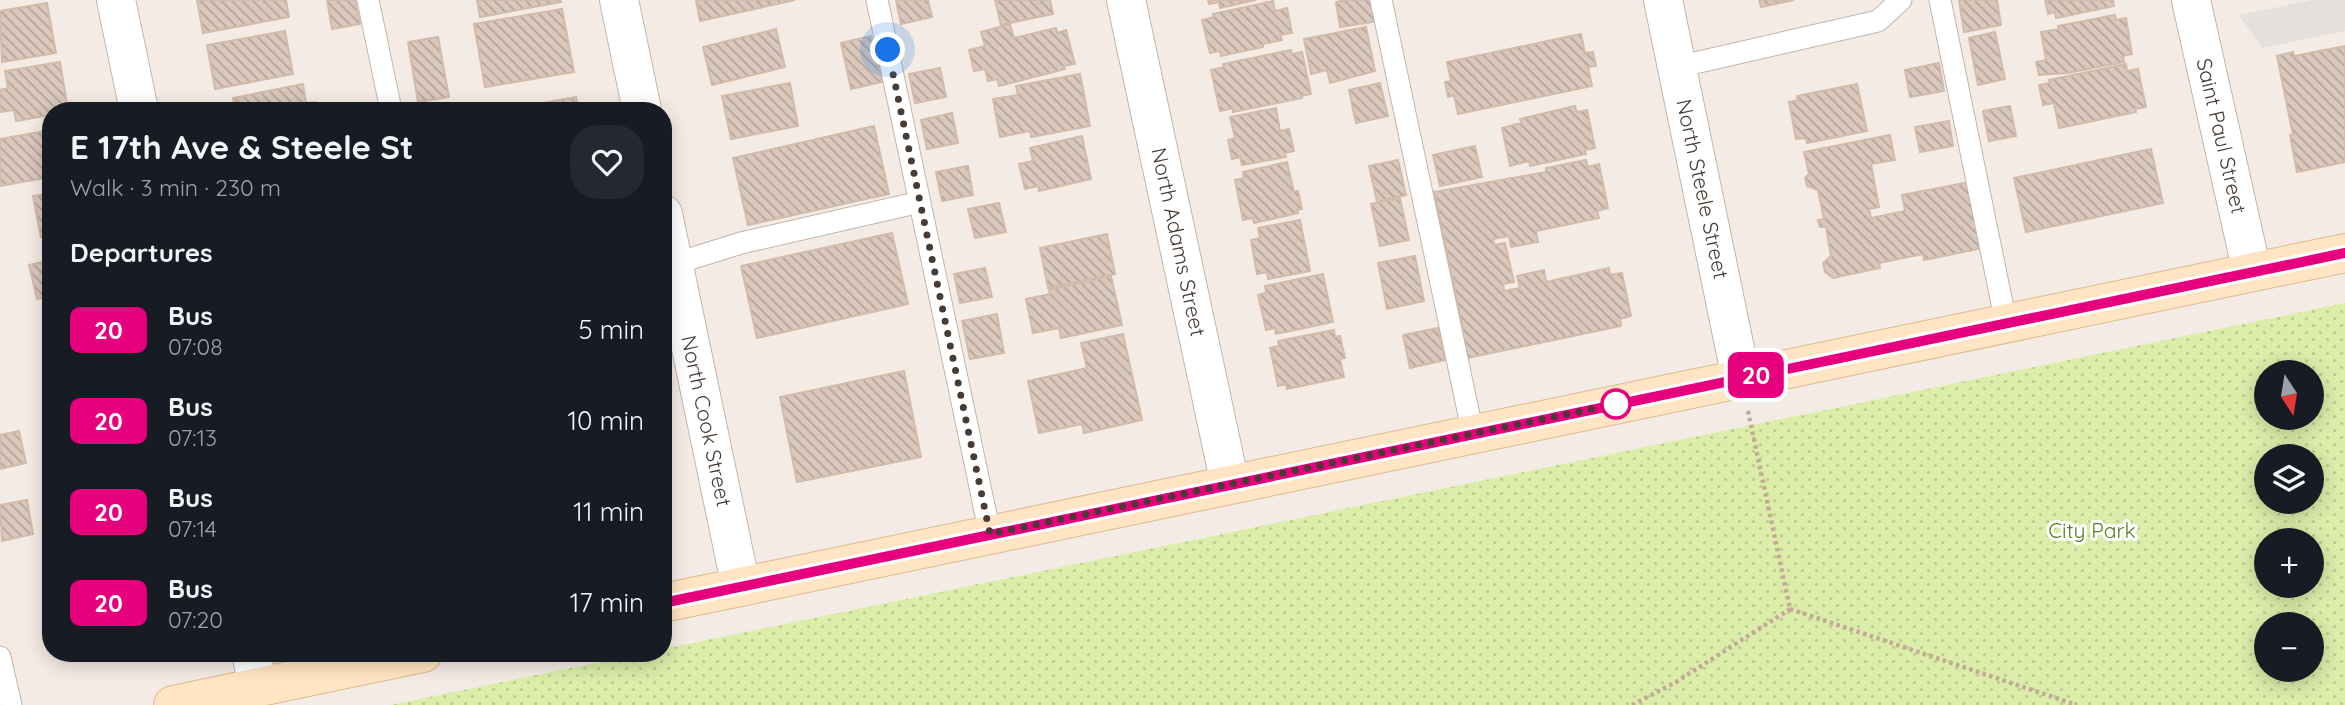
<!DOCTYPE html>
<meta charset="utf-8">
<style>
:root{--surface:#171b24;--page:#242831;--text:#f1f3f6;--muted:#9ea1a6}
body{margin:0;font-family:Quicksand,sans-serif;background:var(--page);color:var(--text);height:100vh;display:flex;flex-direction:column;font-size:26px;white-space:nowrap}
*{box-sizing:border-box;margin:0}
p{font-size:23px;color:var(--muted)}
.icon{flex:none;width:38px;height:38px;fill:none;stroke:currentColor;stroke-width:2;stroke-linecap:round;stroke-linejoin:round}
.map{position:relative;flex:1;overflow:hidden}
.panel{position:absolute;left:42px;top:102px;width:630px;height:560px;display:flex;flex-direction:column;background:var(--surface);border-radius:28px;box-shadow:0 4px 18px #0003}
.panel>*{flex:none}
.badge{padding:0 14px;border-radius:10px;font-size:24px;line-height:46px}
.needle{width:46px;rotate:168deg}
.buttons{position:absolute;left:2254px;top:360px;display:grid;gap:14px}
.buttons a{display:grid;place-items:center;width:70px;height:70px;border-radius:50%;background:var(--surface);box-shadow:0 4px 18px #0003;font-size:35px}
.you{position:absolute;width:35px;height:35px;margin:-18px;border:5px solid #fff;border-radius:50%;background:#1a73e8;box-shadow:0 0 0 10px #1a73e833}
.map>.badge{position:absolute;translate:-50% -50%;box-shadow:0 0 0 4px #fff}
h2{padding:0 28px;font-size:26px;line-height:63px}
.round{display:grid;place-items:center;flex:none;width:74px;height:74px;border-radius:28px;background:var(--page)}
.overview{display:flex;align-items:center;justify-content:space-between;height:119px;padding:0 28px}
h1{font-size:33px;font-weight:700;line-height:52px}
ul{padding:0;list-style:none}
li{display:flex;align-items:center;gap:21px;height:91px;padding:0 28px}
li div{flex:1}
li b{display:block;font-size:26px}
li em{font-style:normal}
li .badge{min-width:77px;font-weight:700;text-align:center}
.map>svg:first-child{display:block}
.park{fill:url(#park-dots);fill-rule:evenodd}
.parking{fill:#e4e0dd}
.building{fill:url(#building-back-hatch);stroke:#d2bbab;stroke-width:2}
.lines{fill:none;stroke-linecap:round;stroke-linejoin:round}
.lane-casing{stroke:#c3b5a9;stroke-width:23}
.street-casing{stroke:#c3b5a9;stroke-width:40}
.secondary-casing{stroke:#dcba91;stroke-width:40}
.path{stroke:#c3aa96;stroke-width:4.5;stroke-dasharray:3.5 3.5;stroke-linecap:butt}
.lane{stroke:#fff;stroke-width:21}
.street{stroke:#fff;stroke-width:38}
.secondary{stroke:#ffe5c3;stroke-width:38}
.line-casing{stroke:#fff;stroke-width:16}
.line{stroke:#e6007e;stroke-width:10}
.walk{stroke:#473b33;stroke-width:7;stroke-dasharray:0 12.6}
.stop-dot{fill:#fff;stroke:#e6007e;stroke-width:3.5}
.labels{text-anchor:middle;stroke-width:6;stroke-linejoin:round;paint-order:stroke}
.street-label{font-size:21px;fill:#473b33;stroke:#fff}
.park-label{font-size:21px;fill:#577e21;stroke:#fff}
</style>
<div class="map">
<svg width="2345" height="705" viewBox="0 0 2345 705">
<defs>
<pattern id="park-dots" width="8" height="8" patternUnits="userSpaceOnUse" patternTransform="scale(1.75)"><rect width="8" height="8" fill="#dbeda9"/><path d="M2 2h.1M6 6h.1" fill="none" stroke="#bdcc92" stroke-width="1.8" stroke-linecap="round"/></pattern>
<pattern id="building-back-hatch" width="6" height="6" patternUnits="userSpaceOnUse" patternTransform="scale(1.75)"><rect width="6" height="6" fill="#dac8bc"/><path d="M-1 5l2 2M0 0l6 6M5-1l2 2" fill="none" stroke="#b3a499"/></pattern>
</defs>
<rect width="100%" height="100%" fill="#f4ece4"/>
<path class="park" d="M2345,303V705H390L644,653H663V649ZM2266,373H2312V418H2266ZM2266,457H2312V502H2266ZM2266,541H2312V586H2266ZM2266,625H2312V670H2266Z"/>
<path class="parking" d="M2312,0H2345V31L2262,48L2239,15Z"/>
<path class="building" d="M197,0H286L289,17L203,33Z
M327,0H355L360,24L332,29Z
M477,0H560L561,2L480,17Z
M696,0H795L700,21Z
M896,0H928L932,17L901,24Z
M995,0H1050L1053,14L1001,25Z
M1208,0H1256L1220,8L1219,2L1209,4Z
M1346,0H1375L1379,21L1340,27L1336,2Z
M1759,0H1794L1761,7Z
M1959,0H1997L2001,25L1964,32Z
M2045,0H2113L2114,6L2056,18L2055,12L2048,14Z
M1273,1L1275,11L1287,8L1292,33L1280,35L1282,40L1263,44V47L1221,56L1220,51L1210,53L1202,20L1214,17L1213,14Z
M47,3L56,53L2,62L0,11Z
M562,9L574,72L485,87L474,24Z
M2115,15L2116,20L2126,18L2132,54L2123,56L2124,62L2068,73L2039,75L2036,62L2046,60L2041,32L2059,29L2058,26Z
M1010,24L1014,38L1056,28L1057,33L1066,30L1075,64L1064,66L1065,69L999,86L997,79L988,81L985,69L974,71L969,50L985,46L981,32Z
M1366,27L1375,71L1330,83L1327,70L1311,74L1304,39Z
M776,29L785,67L712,85L703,47Z
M285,31L293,74L215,89L207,45Z
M1995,32L2005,79L1978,85L1969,38Z
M1581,34L1585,53L1593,52L1596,66L1588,67L1592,86L1458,114L1454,95L1448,97L1445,82L1451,81L1447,62Z
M871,36L882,82L851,89L841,43Z
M438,37L449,97L418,102L408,42Z
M2345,46V162L2297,172L2290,135H2293L2277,56L2293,52L2294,56Z
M1291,50L1292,54L1302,52L1311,94L1301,96L1302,98L1233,112V108L1220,111L1211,70L1224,67L1223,64Z
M60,62L68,110H51V115L16,121L14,110L0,112V90L8,88L5,71Z
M1939,63L1944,91L1910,97L1905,70Z
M2126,64L2127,71L2138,69L2146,107L2135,109L2136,112L2059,128L2054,103L2043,105L2039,85L2050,83L2049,80Z
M940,68L946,97L915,103L909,74Z
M1080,74L1090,126L1031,137L1030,131L1000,137L993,99L1018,95L1016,86Z
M790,83L798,126L731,139L722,96Z
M1380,83L1388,116L1356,123L1349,90Z
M303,84L306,103L316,102L318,110H235L233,98Z
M1857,84L1867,131L1807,143L1806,138L1796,139L1789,102L1798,100L1797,96Z
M576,97L579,110H513L512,109Z
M1575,106L1577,112L1587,110L1595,148L1585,150L1586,154L1530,166L1529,161L1510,166L1502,128L1521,123L1520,119Z
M2010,106L2016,136L1989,141L1983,111Z
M1276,108L1280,131L1289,129L1294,151L1285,153L1286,157L1242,165L1240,157L1232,159L1228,140L1235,138L1230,117Z
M952,113L958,143L927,149L921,120Z
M1949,121L1953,146L1920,152L1915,127Z
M874,126L889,194L748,225L733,158Z
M51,130V177L0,186V139Z
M1890,135L1895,160L1871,164L1879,207L1869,209L1871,218L1905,211L1902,195L1970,182L1983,248L1924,260L1923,254L1879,263L1880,268L1833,278L1825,272L1823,263L1831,256L1826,227H1820L1818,220L1824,219L1818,190L1807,186L1805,178L1809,174L1804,152Z
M1082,136L1091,179L1039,191L1038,186L1025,189L1019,164L1033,161L1030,148Z
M1475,146L1482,177L1440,186L1433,155Z
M2151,149L2163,203L2026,232L2014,178Z
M1398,160L1406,195L1377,202L1369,166Z
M1586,160L1588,167L1599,164L1608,208L1597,211L1599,218L1536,231L1538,242L1511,247L1509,236L1493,239L1494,245L1505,243L1514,282L1503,284L1504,291L1520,288L1517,276L1544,270L1546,282L1609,268L1610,275L1622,273L1631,316L1620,319L1621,326L1467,358L1461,329H1463L1434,192L1546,172V168Z
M1287,162L1294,192L1298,191L1302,209L1297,210L1298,213L1254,223L1253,218L1243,220L1235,180L1244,178L1243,172Z
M968,166L973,195L942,201L936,172Z
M51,193V235L41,237L33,196Z
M1400,198L1409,240L1380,246L1371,204Z
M999,203L1006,232L975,238L968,209Z
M1300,220L1310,271L1268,279L1267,272L1257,274L1251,240L1260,238L1258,228Z
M892,233L908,304L757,338L741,266Z
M1107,234L1115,274L1048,288L1040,248Z
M51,241V296L37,299L29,265L47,261L43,243Z
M1415,256L1424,301L1387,309L1378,263Z
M985,268L992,297L960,303L954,274Z
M1323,274L1333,322L1276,334L1275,328L1266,330L1258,295L1266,293L1265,286Z
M1111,276L1122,325L1061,338L1059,328L1033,333L1026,299L1050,294L1049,290Z
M997,314L1004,353L970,359L962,321Z
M1438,328L1445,360L1410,368L1403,335Z
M1334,330L1335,337L1340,336L1345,358L1340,359L1344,377L1287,389L1286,384L1278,386L1270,348L1279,346L1278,341Z
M1123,334L1142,420L1084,433L1082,424L1039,433L1028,381L1087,368L1081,343Z
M904,371L921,457L797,482L780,397Z
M19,431L26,463L0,469V435Z
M663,476L669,506L663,507Z
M27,500L33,534L2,541L0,505Z"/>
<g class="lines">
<defs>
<path id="lane" d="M368,0L391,110
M877,0L990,534
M1381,0L1473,434
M1940,0L2006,323
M1677,67L1878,21L1901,0
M674,264L741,243L920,202
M0,657L11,705"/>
<path id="street" d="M116,0L139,110
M619,0L642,110
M1126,0L1230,484
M1663,0L1741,378
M2191,0L2252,272
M663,214L741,587
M251,653L258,687"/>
<path id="secondary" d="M663,603L2345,253
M173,705L423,653"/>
</defs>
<use href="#lane" class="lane-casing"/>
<use href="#street" class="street-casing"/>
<use href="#secondary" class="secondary-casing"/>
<path class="path" d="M1748,411L1790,609
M1790,609L2077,705
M1632,705L1676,682L1790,609"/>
<use href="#lane" class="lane"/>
<use href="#street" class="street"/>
<use href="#secondary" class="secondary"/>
</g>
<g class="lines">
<defs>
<path id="line" d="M663,603L2345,253"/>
</defs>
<use href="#line" class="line-casing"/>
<use href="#line" class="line"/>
<path class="walk" d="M888,50L990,534L1616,404"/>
</g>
<circle class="stop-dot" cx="1616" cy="404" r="14"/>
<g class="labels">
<g class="street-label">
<text transform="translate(2221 136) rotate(77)" y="7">Saint Paul Street</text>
<text transform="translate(1702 189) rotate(78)" y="7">North Steele Street</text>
<text transform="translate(1178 242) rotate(78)" y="7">North Adams Street</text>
<text transform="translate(706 421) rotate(78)" y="7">North Cook Street</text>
</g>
<g class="park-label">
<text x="2092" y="538">City Park</text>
</g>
</g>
</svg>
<div class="buttons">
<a><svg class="needle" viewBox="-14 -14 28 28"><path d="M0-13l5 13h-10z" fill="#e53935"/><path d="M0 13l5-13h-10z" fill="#9ea1a6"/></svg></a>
<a><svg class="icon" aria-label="layers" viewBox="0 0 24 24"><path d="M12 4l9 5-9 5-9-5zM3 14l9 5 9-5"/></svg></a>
<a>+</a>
<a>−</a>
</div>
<div class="you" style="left:888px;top:50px"></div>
<b class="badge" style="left:1756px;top:375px;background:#e6007e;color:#fff">20</b>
<section class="panel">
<div class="overview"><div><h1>E 17th Ave &amp; Steele St</h1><p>Walk · 3 min · 230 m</p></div><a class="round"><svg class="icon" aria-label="heart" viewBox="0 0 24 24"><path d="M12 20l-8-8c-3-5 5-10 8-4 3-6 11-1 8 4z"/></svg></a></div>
<h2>Departures</h2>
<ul>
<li><span class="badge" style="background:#e6007e;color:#fff">20</span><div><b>Bus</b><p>07:08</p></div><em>5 min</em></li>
<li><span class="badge" style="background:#e6007e;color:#fff">20</span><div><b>Bus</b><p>07:13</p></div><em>10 min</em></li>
<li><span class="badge" style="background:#e6007e;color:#fff">20</span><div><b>Bus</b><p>07:14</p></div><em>11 min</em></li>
<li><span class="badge" style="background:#e6007e;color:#fff">20</span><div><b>Bus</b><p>07:20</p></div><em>17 min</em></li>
</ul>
</section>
</div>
